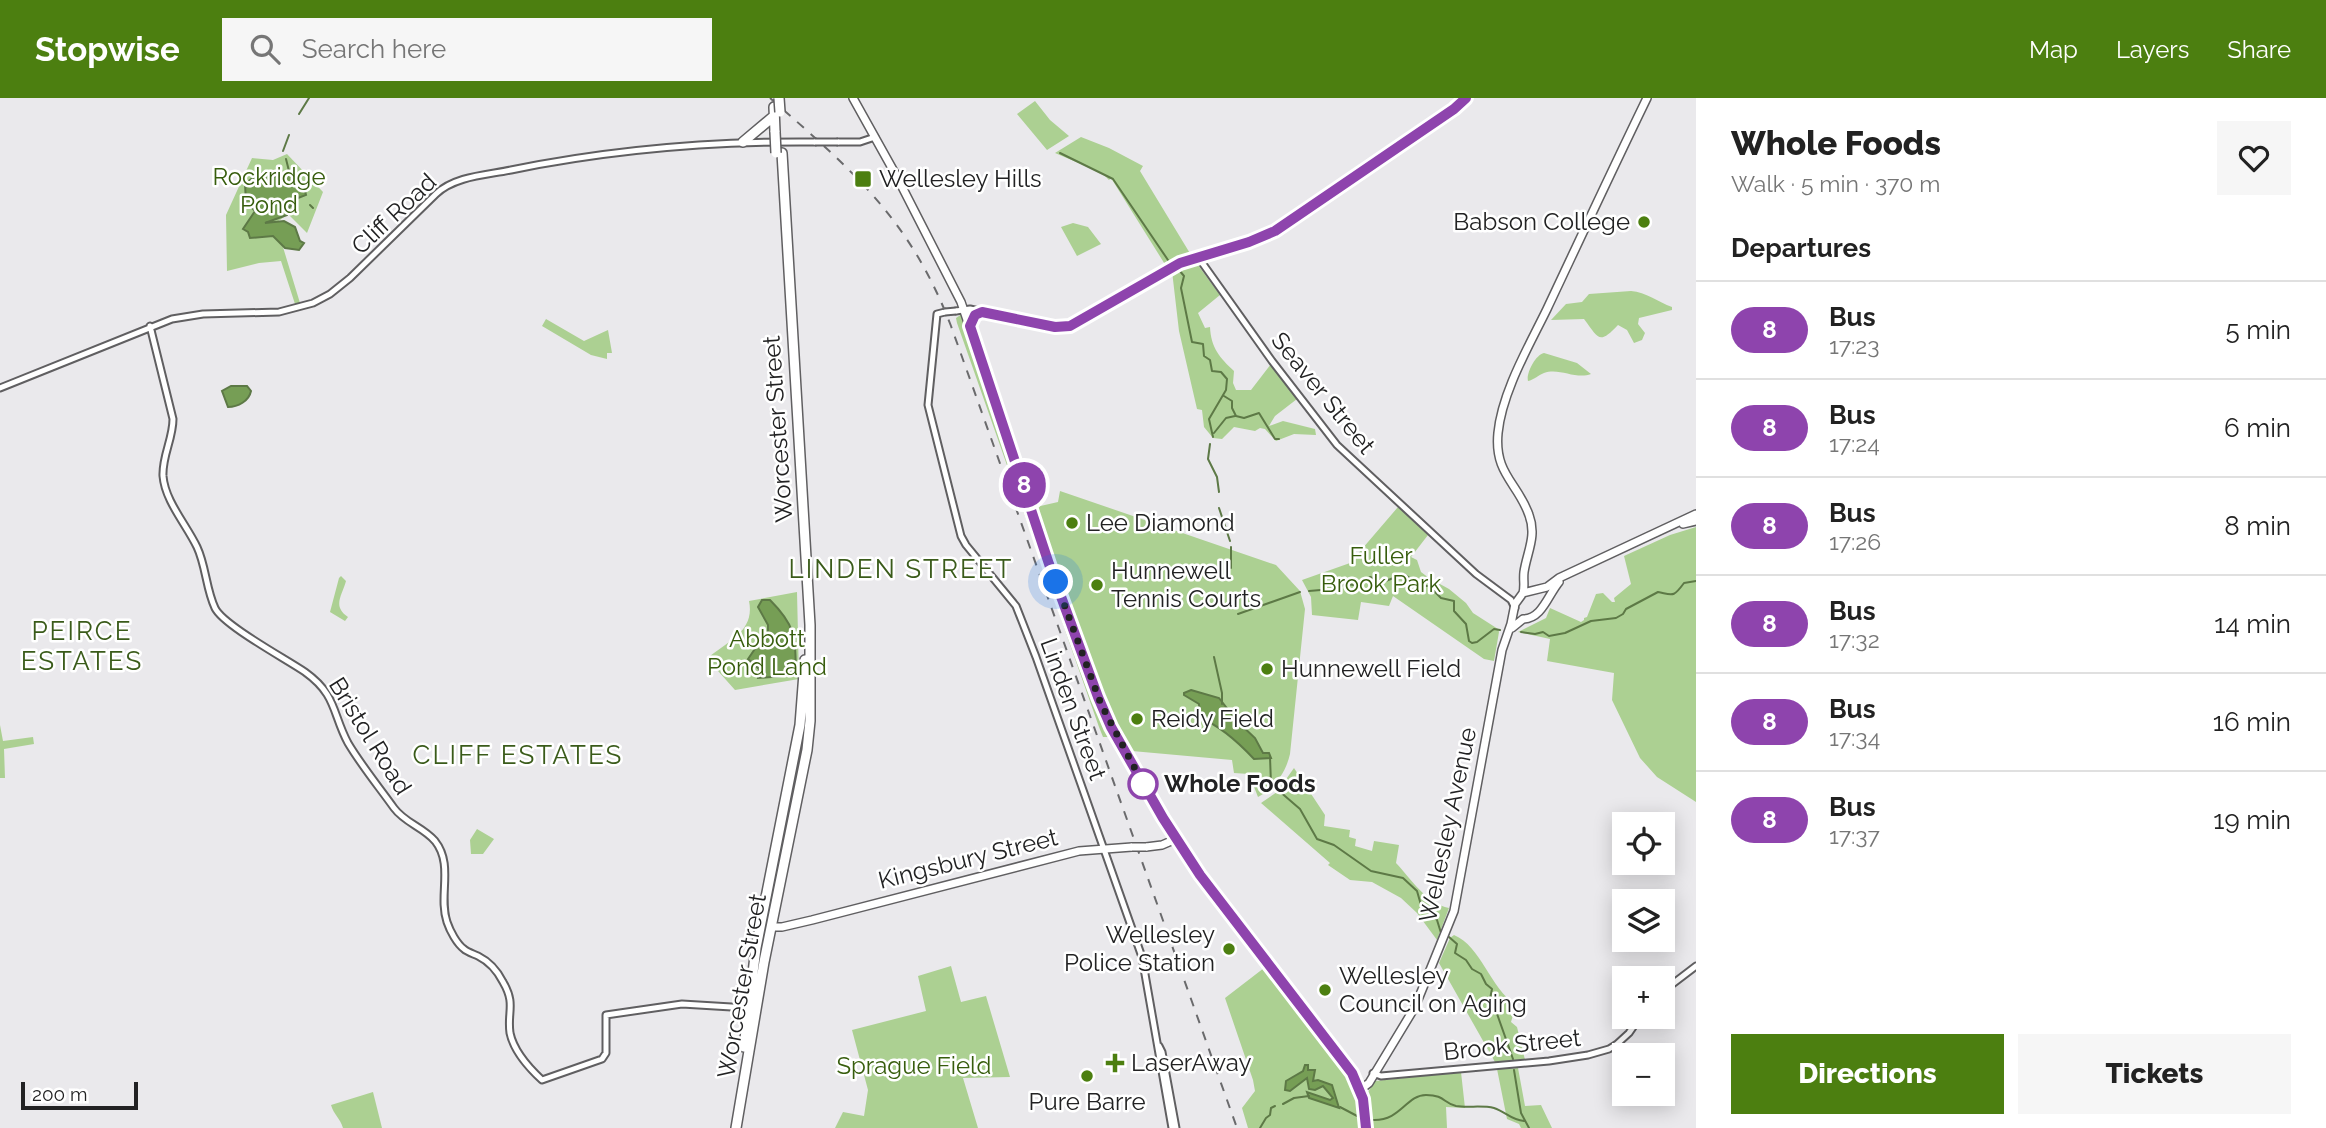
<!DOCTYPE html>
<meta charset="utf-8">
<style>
:root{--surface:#fff;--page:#f6f6f6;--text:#222;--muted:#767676;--line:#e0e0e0;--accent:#4c7f10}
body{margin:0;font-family:Raleway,sans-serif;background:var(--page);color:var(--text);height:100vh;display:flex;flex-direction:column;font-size:26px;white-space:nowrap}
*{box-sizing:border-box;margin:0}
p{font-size:23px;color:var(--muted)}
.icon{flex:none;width:38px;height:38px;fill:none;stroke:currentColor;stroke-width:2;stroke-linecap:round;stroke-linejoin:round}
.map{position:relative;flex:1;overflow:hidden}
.panel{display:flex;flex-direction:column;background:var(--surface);width:630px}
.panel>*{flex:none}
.badge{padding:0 14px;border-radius:23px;font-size:24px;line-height:46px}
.buttons{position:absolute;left:1612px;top:714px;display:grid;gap:14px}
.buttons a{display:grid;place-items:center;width:63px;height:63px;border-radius:0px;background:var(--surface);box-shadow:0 4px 18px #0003;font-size:35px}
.scale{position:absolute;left:21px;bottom:18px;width:117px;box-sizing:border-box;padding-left:7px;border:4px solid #222223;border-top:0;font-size:19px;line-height:24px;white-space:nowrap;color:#222223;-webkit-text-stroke:5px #fff;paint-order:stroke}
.you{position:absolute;width:35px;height:35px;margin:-18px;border:5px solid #fff;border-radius:50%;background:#1a73e8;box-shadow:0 0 0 10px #1a73e833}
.map>.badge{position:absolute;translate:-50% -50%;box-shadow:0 0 0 4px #fff}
h2{padding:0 35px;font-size:26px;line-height:63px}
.round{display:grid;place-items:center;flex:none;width:74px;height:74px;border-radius:0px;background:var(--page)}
.head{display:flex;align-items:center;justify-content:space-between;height:119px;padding:0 35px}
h1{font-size:33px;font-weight:800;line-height:52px}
.cta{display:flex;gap:14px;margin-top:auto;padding:14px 35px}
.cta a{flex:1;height:80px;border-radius:0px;background:var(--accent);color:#fff;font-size:28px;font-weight:800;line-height:80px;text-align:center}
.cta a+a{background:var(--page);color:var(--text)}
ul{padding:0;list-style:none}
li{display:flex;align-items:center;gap:21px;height:98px;padding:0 35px;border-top:2px solid var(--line)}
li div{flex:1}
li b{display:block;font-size:26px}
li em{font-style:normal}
li .badge{min-width:77px;font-weight:700;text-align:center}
header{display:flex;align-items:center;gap:42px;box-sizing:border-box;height:98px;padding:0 35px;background:var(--accent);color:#fff}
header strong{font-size:33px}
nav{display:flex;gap:38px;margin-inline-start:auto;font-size:24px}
.search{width:490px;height:63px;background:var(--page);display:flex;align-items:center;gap:18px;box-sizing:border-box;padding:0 24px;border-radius:0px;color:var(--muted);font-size:26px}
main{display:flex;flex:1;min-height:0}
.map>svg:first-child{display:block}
.green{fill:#acd092}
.water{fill:#769e55;stroke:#5d7946;stroke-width:2}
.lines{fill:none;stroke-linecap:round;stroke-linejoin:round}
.stream{stroke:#5d7946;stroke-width:2}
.minor-casing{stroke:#605f61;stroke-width:9}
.major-casing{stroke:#605f61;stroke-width:10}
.highway-casing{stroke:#605f61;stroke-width:12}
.minor{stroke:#fff;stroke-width:5}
.major{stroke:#fff;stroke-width:7}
.highway{stroke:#fff;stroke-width:9}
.rail{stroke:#6a6a6c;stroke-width:2;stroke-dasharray:9 9;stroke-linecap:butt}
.minor-bridge-casing{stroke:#605f61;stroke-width:9;stroke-linecap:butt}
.major-bridge-casing{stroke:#605f61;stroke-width:10;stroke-linecap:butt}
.highway-bridge-casing{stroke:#605f61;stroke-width:12;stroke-linecap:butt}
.minor-bridge{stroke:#fff;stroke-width:5}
.major-bridge{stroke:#fff;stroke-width:7}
.highway-bridge{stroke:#fff;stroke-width:9}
.line-casing{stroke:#fff;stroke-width:16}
.line{stroke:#8e44ad;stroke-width:10}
.walk{stroke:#222223;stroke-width:7;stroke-dasharray:0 12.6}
.poi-dot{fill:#4c7f10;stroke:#fff;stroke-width:2.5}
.stop-dot{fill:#fff;stroke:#8e44ad;stroke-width:3.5}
.labels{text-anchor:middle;stroke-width:5;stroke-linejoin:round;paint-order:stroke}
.park-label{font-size:24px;fill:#375d0d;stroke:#fff}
.poi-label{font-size:24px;fill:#222223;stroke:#fff;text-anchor:start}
.street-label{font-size:24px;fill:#222223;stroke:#fff}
.stop-label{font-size:24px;font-weight:bold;fill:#222223;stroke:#fff;text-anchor:start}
.neighbourhood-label{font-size:26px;letter-spacing:2px;fill:#3a5b1a;stroke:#fff}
</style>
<header>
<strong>Stopwise</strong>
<div class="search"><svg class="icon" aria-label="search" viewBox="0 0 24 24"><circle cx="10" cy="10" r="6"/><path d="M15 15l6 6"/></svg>Search here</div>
<nav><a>Map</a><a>Layers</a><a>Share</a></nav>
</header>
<main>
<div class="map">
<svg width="1696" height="1030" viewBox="0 0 1696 1030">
<rect width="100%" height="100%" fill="#eae9ec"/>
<path class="green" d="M1035,3L1050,22L1069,38L1047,52L1017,16Z
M1081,39L1109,50L1143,68L1140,73L1191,157L1166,168L1111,80L1109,82L1102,75L1055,55Z
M287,56L323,94L307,135L288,116L265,133L279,136L300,205L295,206L281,163L259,165L227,173L226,117L252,60L273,62Z
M1073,125L1088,129L1101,146L1077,158L1061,129Z
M1195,163L1220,197L1198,215L1205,230L1210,229C1211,250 1220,260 1234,273L1233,285L1236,292H1251L1271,266L1297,301L1275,318L1269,328L1283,323L1315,331L1316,337L1294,336L1276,343L1265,331L1260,330L1255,333L1234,329L1222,341L1213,340L1204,329L1202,312L1197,311L1179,233L1172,173Z
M1631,193C1646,194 1658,204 1672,209V212L1639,220L1638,226L1645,235L1642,242L1634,245L1627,232L1618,227C1599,247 1599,241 1584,221L1551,222L1566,206L1582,204L1589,196Z
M962,216L1027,409L1109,639H1103L1099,629L957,225L956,220Z
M546,221L584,243L608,232L612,255H607V261L591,257L542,228Z
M1544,255L1577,265L1591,276C1576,282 1559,269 1544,275C1538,277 1534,282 1528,283C1526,276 1535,257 1544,255Z
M1060,393L1276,467L1300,493L1305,511L1290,656C1286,674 1275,690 1258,699L1249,676L1234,675L1232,662L1132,653L1104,601L1036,409L1058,404Z
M1398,409L1428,437L1411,459L1417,462L1421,474L1429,480L1449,491L1466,505L1473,515L1498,531L1499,534L1494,563L1484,561L1393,498L1389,508L1361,504L1358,522L1312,517L1311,499L1302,482L1350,465Z
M1696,429V704L1657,679L1640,660L1612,602L1614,575L1547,563L1550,541L1518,534L1546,520L1550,510L1581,524L1584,522V520L1587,519L1596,496L1603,495L1612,504H1615L1614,500L1631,486L1624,458L1670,437Z
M341,478L346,483C342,498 332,508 348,519L345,523L330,514L339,480Z
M797,494L799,581L735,592L710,564V558C730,542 755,532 749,503Z
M0,627L3,643L33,639L34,646L4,651L5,680H0Z
M1294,670L1325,717L1324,728L1350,732L1349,739L1356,741L1355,748L1372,753L1374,743L1399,747L1396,765C1411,781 1427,806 1449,810L1437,842L1417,815L1401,800L1372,784L1350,782L1328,767L1330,765L1261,705L1277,694Z
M477,731L494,741L483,756H471L470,742Z
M1454,837C1481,848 1490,890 1516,907L1511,924L1517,929L1525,962L1495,964L1439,865L1450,840Z
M951,868L961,904L986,898L1010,979L963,980L978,1030H835L843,1014L864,1018L868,992L852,932L926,913L918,878Z
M1264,870L1348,978L1357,1002L1360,1030H1248L1242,1010L1255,993L1253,982L1225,900Z
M1518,970L1525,1008L1541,1007L1552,1030H1521L1519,1026L1507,1021L1497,971Z
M1461,974L1465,1010L1446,1009L1447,1030H1372L1368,994L1375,983Z
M373,994L382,1030H343C340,1020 334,1017 331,1007Z"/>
<path class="water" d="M259,75L277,79L297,75L300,77L299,90L305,93L306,97L298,100L287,112V117L265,125L284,123L295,129L300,143L304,145L299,152L285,150L273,138L250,140L248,134L243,131L255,113L246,104L245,86Z
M231,288H247L251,293C249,303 238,309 228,309L222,293Z
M762,502H770C797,529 795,540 796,577L758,580L759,571L748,561L759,545L766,540L768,534V527L758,509Z
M1191,592L1219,600L1237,623L1255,640L1263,655H1269L1271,660L1254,661C1239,645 1221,628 1200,620L1199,606L1184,597V595Z
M1305,967H1308V972H1315L1313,983L1318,982L1332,987L1339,1010L1309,1000L1307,994L1330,1002L1333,1000L1323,988L1315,992L1309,991L1307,980L1290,993L1285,992L1286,983L1303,973Z"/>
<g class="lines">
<path class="stream" d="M299,16L309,0
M283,53L289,37
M1060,55L1113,81L1170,165
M286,61L290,77
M310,107L313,110
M1179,172L1184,178L1181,190L1192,244L1203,246L1204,258L1210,262L1212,273L1221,274L1227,281L1226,292L1209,321L1213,339
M1224,298L1232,303V310L1236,318L1244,320L1259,315L1275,341H1279
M1214,335L1226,320L1235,318
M1210,346L1208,361L1217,379L1219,394
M1219,410L1230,443
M1231,470V449
M1309,493L1332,491L1347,486L1360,488L1370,479L1383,484L1404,476L1421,488H1429L1441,500L1454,503V513L1466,526L1469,543L1472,545L1477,544L1494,531L1500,532
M1238,516L1300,494
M1521,534L1535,536L1543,534L1549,538L1565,535L1591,523L1616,520L1623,516L1626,511L1658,494C1673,497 1673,500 1684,485L1696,483
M1214,559L1222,595V606
M1270,659L1271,686L1300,711L1317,741L1334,747L1371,773L1403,780L1417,793L1421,807L1437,822L1441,835
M1449,839L1457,846L1455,855L1466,862L1472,871L1481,876L1486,886L1492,891L1489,906L1496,913L1513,961
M1514,972L1521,1015L1529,1030
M1283,1006L1294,1000L1309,998
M1340,1009L1359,1019
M1373,1022C1401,1023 1406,997 1426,997C1445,997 1443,1005 1456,1008C1468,1010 1482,1007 1494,1010C1506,1014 1511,1022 1524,1023
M1260,1030L1266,1020L1270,1017L1271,1010L1275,1008"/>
<defs>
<path id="minor" d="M838,44H860L875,39
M1198,159L1272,263L1337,347L1476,476L1511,502L1515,510
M956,213L970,211L1048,228H1070L1180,165L1271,135L1454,11L1466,0
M945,214L937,216L928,307L961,438L966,447L1016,508L1036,559L1142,859L1172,1030
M150,228L173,321C173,341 162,358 163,378C165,403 186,426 197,449C206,468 206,491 215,510C223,527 286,561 305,574C337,597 332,615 348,645C361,667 379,689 394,710C405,725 423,729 435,743C454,767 438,797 447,824C450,833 457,846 464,851C467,854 474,856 478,858C490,864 497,872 503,884C516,906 507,914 510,935C514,954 529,970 542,982L602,961L606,955V917L682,906L748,910
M0,290L172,221L203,216L279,214L313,205L330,196L350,180L436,96C455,78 487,77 511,72C614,51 711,43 815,44
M1662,894L1696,868
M1159,948L1162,954L1176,1030
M1373,975L1381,978L1549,963L1588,957L1609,951L1617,946L1629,935L1640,919"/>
<path id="major" d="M853,0L897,79L961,204L1050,466L1093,587L1111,629L1163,721L1200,777L1352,976L1363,1001L1366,1030
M970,227L974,218L982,214
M1683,426L1696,423
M1523,495C1525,488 1523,482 1524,474C1527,454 1537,438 1529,417C1518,385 1494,376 1498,335C1502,294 1529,248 1547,211C1580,141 1613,70 1647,0
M1512,530L1523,521C1542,521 1548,497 1559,484
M1146,749L1162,747L1176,741
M771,829H782L812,822L1079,753L1132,749
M1360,992L1369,985L1415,909L1454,813L1502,552L1511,526L1515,506L1523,495L1547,489L1559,480L1696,416"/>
<path id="highway" d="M774,9L775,34
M743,44L774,18
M744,949L756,850L800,627L805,562
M736,1030L764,864L807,652L810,623V527L782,55"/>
</defs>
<use href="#minor" class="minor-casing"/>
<use href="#major" class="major-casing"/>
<use href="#highway" class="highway-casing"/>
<use href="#minor" class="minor"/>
<use href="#major" class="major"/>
<use href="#highway" class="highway"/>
<path class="rail" d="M770,0C853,73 910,121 951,228L1237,1030"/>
<defs>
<path id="minor-bridge" d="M815,44H838
M945,214L956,213"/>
<path id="major-bridge" d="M1132,749H1146"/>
<path id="highway-bridge" d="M779,0L780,14
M775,34L776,55"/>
</defs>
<use href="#minor-bridge" class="minor-bridge-casing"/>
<use href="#major-bridge" class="major-bridge-casing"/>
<use href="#highway-bridge" class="highway-bridge-casing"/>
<use href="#minor-bridge" class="minor-bridge"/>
<use href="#major-bridge" class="major-bridge"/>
<use href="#highway-bridge" class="highway-bridge"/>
</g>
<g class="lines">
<defs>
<path id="line" d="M1366,1030L1363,1001L1352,975L1200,777L1163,720L1111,629L1098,599L1049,466L970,228L975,217L982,214L1055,229L1070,228L1180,165L1249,144L1275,133L1454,11L1466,0"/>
</defs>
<use href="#line" class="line-casing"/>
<use href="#line" class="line"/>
<path class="walk" d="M1056,484L1101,606L1143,686"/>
</g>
<g class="poi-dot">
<rect x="854" y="72" width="18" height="18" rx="3.5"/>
<circle cx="1644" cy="124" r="7"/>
<circle cx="1072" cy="425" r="7"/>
<circle cx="1097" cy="487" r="7"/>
<circle cx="1267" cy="571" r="7"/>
<circle cx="1137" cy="621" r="7"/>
<circle cx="1229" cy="851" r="7"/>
<circle cx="1325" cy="892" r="7"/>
<path d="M1111.5 954.5h7v7h7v7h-7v7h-7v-7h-7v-7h7z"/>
<circle cx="1087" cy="978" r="7"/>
</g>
<circle class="stop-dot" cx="1143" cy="686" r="14"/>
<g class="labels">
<g class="park-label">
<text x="269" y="87">Rockridge<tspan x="269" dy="28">Pond</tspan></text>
<text x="1381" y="466">Fuller<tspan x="1381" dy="28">Brook Park</tspan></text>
<text x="767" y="549">Abbott<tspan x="767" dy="28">Pond Land</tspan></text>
<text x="914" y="976">Sprague Field</text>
</g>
<g class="poi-label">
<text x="879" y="89">Wellesley Hills</text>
<text x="1630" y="132" text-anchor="end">Babson College</text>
<text x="1086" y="433">Lee Diamond</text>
<text x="1111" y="481">Hunnewell<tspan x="1111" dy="28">Tennis Courts</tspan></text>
<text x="1281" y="579">Hunnewell Field</text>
<text x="1151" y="629">Reidy Field</text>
<text x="1215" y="845" text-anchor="end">Wellesley<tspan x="1215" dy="28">Police Station</tspan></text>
<text x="1339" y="886">Wellesley<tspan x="1339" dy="28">Council on Aging</tspan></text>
<text x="1131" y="973">LaserAway</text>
<text x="1087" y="1012" text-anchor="middle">Pure Barre</text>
</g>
<g class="street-label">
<text transform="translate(394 116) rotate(-43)" y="8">Cliff Road</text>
<text transform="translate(1323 295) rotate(51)" y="8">Seaver Street</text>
<text transform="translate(778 331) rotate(-94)" y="8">Worcester Street</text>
<text transform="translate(1073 611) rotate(70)" y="8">Linden Street</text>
<text transform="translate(370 638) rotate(58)" y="8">Bristol Road</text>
<text transform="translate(1448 727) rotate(-78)" y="8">Wellesley Avenue</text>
<text transform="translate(968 761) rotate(-14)" y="8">Kingsbury Street</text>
<text transform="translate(742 888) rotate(-80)" y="8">Worcester Street</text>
<text transform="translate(1512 947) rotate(-6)" y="8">Brook Street</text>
</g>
<g class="stop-label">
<text x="1164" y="694">Whole Foods</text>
</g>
<g class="neighbourhood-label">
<text x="901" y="480">LINDEN STREET</text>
<text x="82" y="542">PEIRCE<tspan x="82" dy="30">ESTATES</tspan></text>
<text x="518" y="666">CLIFF ESTATES</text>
</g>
</g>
</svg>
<div class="buttons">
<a><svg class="icon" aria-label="locate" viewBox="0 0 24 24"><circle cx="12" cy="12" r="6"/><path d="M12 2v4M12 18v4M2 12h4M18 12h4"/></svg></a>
<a><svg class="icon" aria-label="layers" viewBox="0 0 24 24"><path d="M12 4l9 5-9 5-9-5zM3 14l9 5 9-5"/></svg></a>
<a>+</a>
<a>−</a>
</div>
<div class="scale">200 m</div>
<div class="you" style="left:1056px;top:484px"></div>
<b class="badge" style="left:1024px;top:387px;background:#8e44ad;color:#fff">8</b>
</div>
<section class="panel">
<div class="head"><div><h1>Whole Foods</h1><p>Walk · 5 min · 370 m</p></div><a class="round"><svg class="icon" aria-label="heart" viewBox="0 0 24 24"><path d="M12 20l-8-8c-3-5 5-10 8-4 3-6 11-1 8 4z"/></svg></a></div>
<h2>Departures</h2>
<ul>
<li><span class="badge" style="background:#8e44ad;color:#fff">8</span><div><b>Bus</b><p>17:23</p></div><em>5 min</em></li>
<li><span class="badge" style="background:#8e44ad;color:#fff">8</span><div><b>Bus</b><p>17:24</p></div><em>6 min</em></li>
<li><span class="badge" style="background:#8e44ad;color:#fff">8</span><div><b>Bus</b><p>17:26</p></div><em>8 min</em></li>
<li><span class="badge" style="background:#8e44ad;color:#fff">8</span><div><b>Bus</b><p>17:32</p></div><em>14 min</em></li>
<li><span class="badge" style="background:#8e44ad;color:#fff">8</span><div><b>Bus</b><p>17:34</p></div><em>16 min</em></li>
<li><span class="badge" style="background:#8e44ad;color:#fff">8</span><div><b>Bus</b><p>17:37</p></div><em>19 min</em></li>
</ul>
<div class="cta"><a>Directions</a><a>Tickets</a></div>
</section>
</main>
